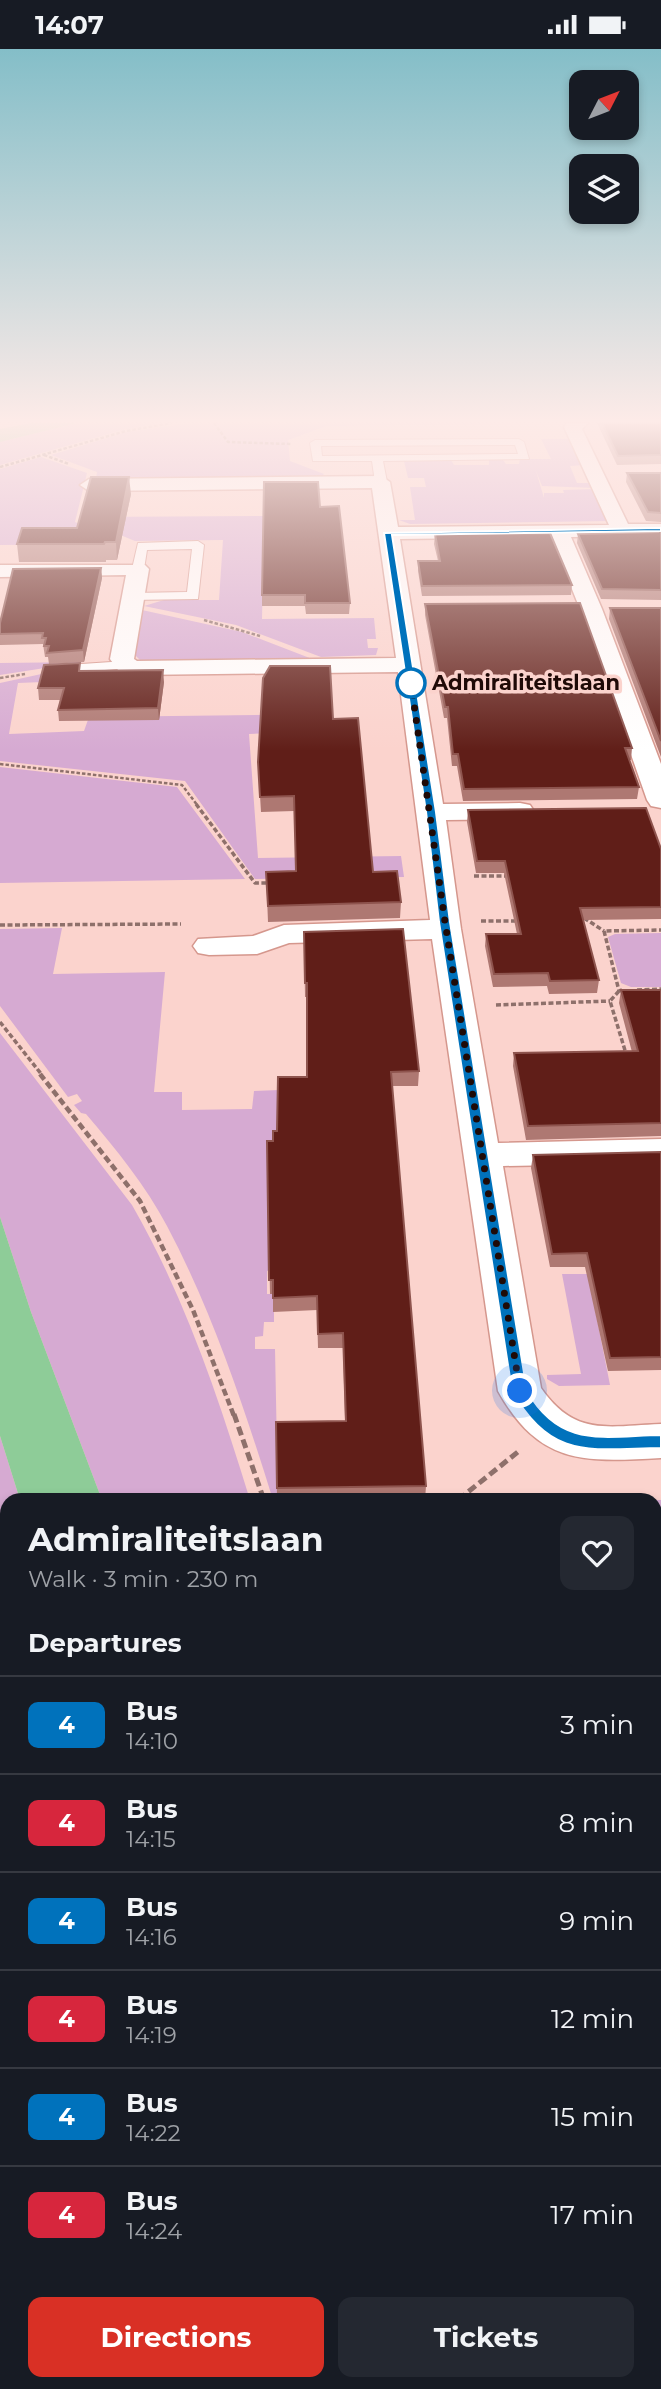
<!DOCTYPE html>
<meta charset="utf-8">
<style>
:root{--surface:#171b24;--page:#242831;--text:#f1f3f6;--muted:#9ea1a6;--line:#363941;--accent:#d93025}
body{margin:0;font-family:Montserrat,sans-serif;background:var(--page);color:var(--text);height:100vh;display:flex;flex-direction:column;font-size:26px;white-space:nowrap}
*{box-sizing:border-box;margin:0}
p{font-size:23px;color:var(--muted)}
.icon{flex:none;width:38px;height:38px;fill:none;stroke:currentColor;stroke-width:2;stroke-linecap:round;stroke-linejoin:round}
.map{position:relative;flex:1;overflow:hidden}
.panel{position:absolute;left:0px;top:1444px;width:662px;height:898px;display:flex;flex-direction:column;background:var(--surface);border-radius:21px 21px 0 0;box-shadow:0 4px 10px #0003}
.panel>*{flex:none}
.badge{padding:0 14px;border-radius:10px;font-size:24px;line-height:46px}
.needle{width:46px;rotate:48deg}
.tools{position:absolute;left:569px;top:21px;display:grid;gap:14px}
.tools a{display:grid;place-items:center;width:70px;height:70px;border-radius:14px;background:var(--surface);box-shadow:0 4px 10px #0003;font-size:35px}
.you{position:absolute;width:35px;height:35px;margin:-18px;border:5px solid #fff;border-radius:50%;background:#1a73e8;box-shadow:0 0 0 10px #1a73e833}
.map>.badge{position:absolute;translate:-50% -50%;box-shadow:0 0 0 4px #fff}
h2{padding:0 28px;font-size:26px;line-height:63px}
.round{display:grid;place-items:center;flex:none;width:74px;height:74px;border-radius:14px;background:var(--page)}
.headline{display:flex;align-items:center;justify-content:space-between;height:119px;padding:0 28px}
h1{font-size:33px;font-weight:700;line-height:52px}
.cta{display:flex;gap:14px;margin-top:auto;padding:14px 28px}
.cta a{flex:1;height:80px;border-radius:14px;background:var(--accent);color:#fff;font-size:28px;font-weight:700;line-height:80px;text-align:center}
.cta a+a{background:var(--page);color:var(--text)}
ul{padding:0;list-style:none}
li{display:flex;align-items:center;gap:21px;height:98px;padding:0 28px;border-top:2px solid var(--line)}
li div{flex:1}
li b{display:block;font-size:26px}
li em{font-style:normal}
li .badge{min-width:77px;font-weight:700;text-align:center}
.status{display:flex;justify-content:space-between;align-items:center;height:49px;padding:0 35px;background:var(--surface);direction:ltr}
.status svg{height:19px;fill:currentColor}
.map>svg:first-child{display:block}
.green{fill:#d6aad2}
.water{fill:#8ecc98}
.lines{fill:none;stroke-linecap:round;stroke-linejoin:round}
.lane-casing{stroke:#d5978d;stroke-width:2}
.street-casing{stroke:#d5978d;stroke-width:3}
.primary-casing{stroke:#fff;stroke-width:3}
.path-far4{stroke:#8e706b;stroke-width:2.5;stroke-dasharray:3.5 2;stroke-linecap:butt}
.path-far3{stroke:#8e706b;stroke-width:3.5;stroke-dasharray:5 2.5;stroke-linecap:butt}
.path-far2{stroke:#8e706b;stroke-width:4.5;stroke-dasharray:7 3.5;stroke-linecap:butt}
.path-far1{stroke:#8e706b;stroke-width:5;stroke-dasharray:9 4.5;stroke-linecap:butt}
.path{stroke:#8e706b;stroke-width:7;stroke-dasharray:11 5;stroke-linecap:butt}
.lane{fill:#fff;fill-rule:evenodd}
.street{fill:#fff;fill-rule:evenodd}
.primary{fill:#b1eaf3;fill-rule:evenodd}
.wall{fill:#ae7872}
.shaded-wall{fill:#8e544e}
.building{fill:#601e18;stroke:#8e544e;stroke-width:2}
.line{fill:#0072bc;stroke:#fff;stroke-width:2}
.walk{stroke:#1f0a07;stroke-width:7;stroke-dasharray:0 12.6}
.stop-dot{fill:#fff;stroke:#0072bc;stroke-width:3.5}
.labels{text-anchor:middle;stroke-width:7;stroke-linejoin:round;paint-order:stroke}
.far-stop-label{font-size:21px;font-weight:bold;fill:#1f0a07;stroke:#fbd3cd;text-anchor:start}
</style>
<div class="status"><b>14:07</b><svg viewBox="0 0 49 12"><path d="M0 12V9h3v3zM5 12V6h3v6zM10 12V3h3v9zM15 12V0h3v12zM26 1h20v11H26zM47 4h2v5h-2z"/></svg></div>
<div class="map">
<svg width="661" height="2340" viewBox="0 0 661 2340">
<rect width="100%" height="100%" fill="#fbd3cd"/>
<path class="green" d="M77,374H159L122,381L0,416V393Z
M190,374H540L326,377L288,391L290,412L324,425L321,428L96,430L97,423L51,406L127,383Z
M541,390H573L584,416L570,417L577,434H593L595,439L542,437L536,422L544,449V444H564L563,441L596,440L610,472L410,475L399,471H415L410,438H426L424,429H408L404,412L451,411L454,416H489V411H503L506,415H519L520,410H551Z
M41,408L87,424L75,473L120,492V495L0,496V420Z
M264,467L262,570L374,569L376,590H367L368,599H378L376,606L321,608L236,576L144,557L164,551H219L223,491L135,492L86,472L87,468Z
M142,561L242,583L320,613H142L135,606Z
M83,613L0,626V614Z
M46,624L43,633L18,634L9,685L84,682L89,668L326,665L325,681L249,685L258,809L401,807L404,828L255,830L185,732L0,712V634Z
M0,718L177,738L245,830L0,834Z
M62,879L53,925L165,923L154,1043H182V1061L252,1060L254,1042L279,1041V1085L274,1106H268L270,1221L267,1222V1245H274V1273H264L263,1287L255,1288V1300H275L278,1451H273C244,1358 213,1264 167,1177C146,1137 116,1100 86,1065L81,1064L74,1056L82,1052L77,1045L68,1048L0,957V880Z
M661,884V938H631L621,934L608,888L615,885Z
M0,984L132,1156C185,1248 219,1350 250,1451H102L31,1263L0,1168Z
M562,1225H588L610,1336L559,1337L547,1330V1326L581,1325Z
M0,1387L20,1451H7V1934L0,1910Z
M651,1451H661V1811H655L654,1451Z
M661,2268V2340H583L580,2335L654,2334L655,2269Z
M344,2334L346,2340H126L124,2335Z"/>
<path class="water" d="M30,374H77L0,393V380Z
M0,1168L31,1263L102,1451H20L0,1387Z
M472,2335L474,2340H346L344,2335Z"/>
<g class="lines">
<defs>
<path id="lane" d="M519,390L524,393L529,410L383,412L387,433L381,436L375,433L372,412H313L310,394L315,391ZM515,396L518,405L322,407L321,397Z
M198,492L204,496L198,550L128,551V545L133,544L187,543L192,500L147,501L144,520L138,524L132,520L138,494Z
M126,612L131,613V619L52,625L45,621L52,617Z"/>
<path id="street" d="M567,374H588L582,380L628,475H661V487L571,488L602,560L661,715V759L651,757L647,751L580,560L551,488L400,490L443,755L520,754L530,756L534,762L530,768L520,770L446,771L461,880L498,1094L661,1090V1114L503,1117L541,1339C575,1388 608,1377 661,1375V1409C584,1413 540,1417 498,1342L432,890L289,894L257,905L209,906L198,904L193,897L198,890L253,887L284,876L430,871L398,623L134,626L118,621L110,610L126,526L0,528V516H145L149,520L134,610L137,612L396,609L372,439L89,442L80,436L89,430L381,427L390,433L398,478L609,476L564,378Z"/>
<path id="primary" d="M0,2156L7,2159V2249L0,2246Z
M7,2325V2334H73L74,2340H4Z"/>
</defs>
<use href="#lane" class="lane-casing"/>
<use href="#street" class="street-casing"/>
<use href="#primary" class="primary-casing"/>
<path class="path-far4" d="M214,374L228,393L291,395
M44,406L69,415
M0,418L126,382L172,374
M204,571L260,587
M0,629L25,625
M0,715L182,736L198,757"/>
<path class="path-far3" d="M196,755L255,834H271
M474,827H508
M584,869L604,882
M481,872H518
M0,876L181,875
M622,941L619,942L604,882L661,881
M637,941L661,940
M619,942L610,952L627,1008
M496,956L610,952
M0,973L42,1026"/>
<path class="path-far2" d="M40,1025L140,1152L193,1261L234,1367"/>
<path class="path-far1" d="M234,1365L264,1451
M458,1451L519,1402"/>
<path class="path" d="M654,1944H661
M562,2334L565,2340"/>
<use href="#lane" class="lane"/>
<use href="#street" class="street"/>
<use href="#primary" class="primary"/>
</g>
<path class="wall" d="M597,374H661V415L617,416Z
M627,424H661V473L646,472L626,433Z
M131,445L117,511H106V513H19L17,495L77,479Z
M320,458L350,554L349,565H306L305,557H262V546Z
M657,480H661V551L601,550L577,494L578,485L656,483Z
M435,485L572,536L571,546L422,547L418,522V512H438L434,495Z
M101,519L102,529L84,613L49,615L48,608H45L43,595L0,596V574Z
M425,555L632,699L631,711H629L639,738L637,750L463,752L457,717H452L447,669H444L425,566Z
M610,559H661V708L609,570Z
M81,622L164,633L159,671L59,672L58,661L60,651H39L38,639Z
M333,670L373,823L401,853L400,869L268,873L266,823L296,822L294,762L261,763L258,713Z
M468,761L661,800V870L583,871L599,931L597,944L549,945L547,937L493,938L485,897L486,885H517L504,824H476L467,773Z
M304,883L419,1022L418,1037H392L426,1437L425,1451H277L276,1373L345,1372L343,1299H318L317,1261L273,1263V1245H270L267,1092H273L307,1028V948H305Z
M621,941H661V1087L526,1091L513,1017L514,1004L632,1003L619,954Z
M661,1103V1321L608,1322L585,1218H550L531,1119L533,1106Z
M654,1787H661V1925H654Z"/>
<path class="shaded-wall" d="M129,428L131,445L117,511L116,493Z
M101,519L102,529L84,613L83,601Z
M163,621L164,633L159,671L158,659Z"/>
<path class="building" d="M602,374H661V406L618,407Z
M627,424H661V464L648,463Z
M91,428H129L116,493H105L104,495H17L22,479H77Z
M264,433H318L320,458L339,457L350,554H305V546H262Z
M657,480H661V541L602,540L578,485L658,483Z
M550,484L572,536L422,537L418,512H440L435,485Z
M101,519L83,601L47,604L49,597H44L46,589H42L43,584L0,585V574L13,520Z
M580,554L632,699H625L639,738L464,740L458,705H453L448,658H445L425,555Z
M610,559H661V692Z
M80,614L79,622L163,621L158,659L58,661L64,639H38L44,616Z
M270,617H330L333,670L358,669L373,823L397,822L401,853L268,857L266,823L296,822L294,747L260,748L258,713L263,629Z
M646,759L661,800V858L580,859L599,931L550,932L548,924L494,925L486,885H521L505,812H477L468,761Z
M403,880L419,1022L391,1023L426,1437L277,1439L276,1373L346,1372L343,1284L318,1285L317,1247L273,1249V1231H269L267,1092H273V1082H277L278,1028H307V934H305L304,883Z
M621,941H661V1074L528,1077L514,1004L638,1002Z
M661,1103V1308L610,1309L587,1204L552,1205L533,1106Z
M654,1787H661V1903H654Z"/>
<linearGradient id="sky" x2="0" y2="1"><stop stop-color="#84bec8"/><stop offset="0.53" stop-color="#fdebe8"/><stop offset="1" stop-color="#fdebe8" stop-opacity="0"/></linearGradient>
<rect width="661" height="702" fill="url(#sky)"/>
<path class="line" d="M661,479V482L392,486L436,763L450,873L527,1342C561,1400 603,1387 661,1386V1399C591,1400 551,1412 512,1342L439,873L426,763L384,484Z"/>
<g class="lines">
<path class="walk" d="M411,634L445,873L520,1342"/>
</g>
<circle class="stop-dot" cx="411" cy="634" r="14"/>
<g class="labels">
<g class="far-stop-label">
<text x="432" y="641">Admiraliteitslaan</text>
</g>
</g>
</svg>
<div class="tools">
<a><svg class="needle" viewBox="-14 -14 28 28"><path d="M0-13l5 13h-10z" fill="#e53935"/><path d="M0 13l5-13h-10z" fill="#9ea1a6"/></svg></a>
<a><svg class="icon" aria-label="layers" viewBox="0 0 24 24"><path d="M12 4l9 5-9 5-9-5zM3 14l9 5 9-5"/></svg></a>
</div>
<div class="you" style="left:520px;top:1342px"></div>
<section class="panel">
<div class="headline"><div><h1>Admiraliteitslaan</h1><p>Walk · 3 min · 230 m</p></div><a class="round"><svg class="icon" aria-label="heart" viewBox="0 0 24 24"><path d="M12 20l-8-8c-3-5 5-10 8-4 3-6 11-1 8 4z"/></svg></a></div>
<h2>Departures</h2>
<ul>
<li><span class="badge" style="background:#0072bc;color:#fff">4</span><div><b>Bus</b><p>14:10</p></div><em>3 min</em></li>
<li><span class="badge" style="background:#d7263d;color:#fff">4</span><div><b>Bus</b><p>14:15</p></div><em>8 min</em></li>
<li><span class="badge" style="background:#0072bc;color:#fff">4</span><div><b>Bus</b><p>14:16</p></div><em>9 min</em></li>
<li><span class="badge" style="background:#d7263d;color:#fff">4</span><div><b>Bus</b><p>14:19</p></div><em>12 min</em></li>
<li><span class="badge" style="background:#0072bc;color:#fff">4</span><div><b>Bus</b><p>14:22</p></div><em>15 min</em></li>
<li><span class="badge" style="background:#d7263d;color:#fff">4</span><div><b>Bus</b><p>14:24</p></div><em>17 min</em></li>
</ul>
<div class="cta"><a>Directions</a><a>Tickets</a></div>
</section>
</div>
